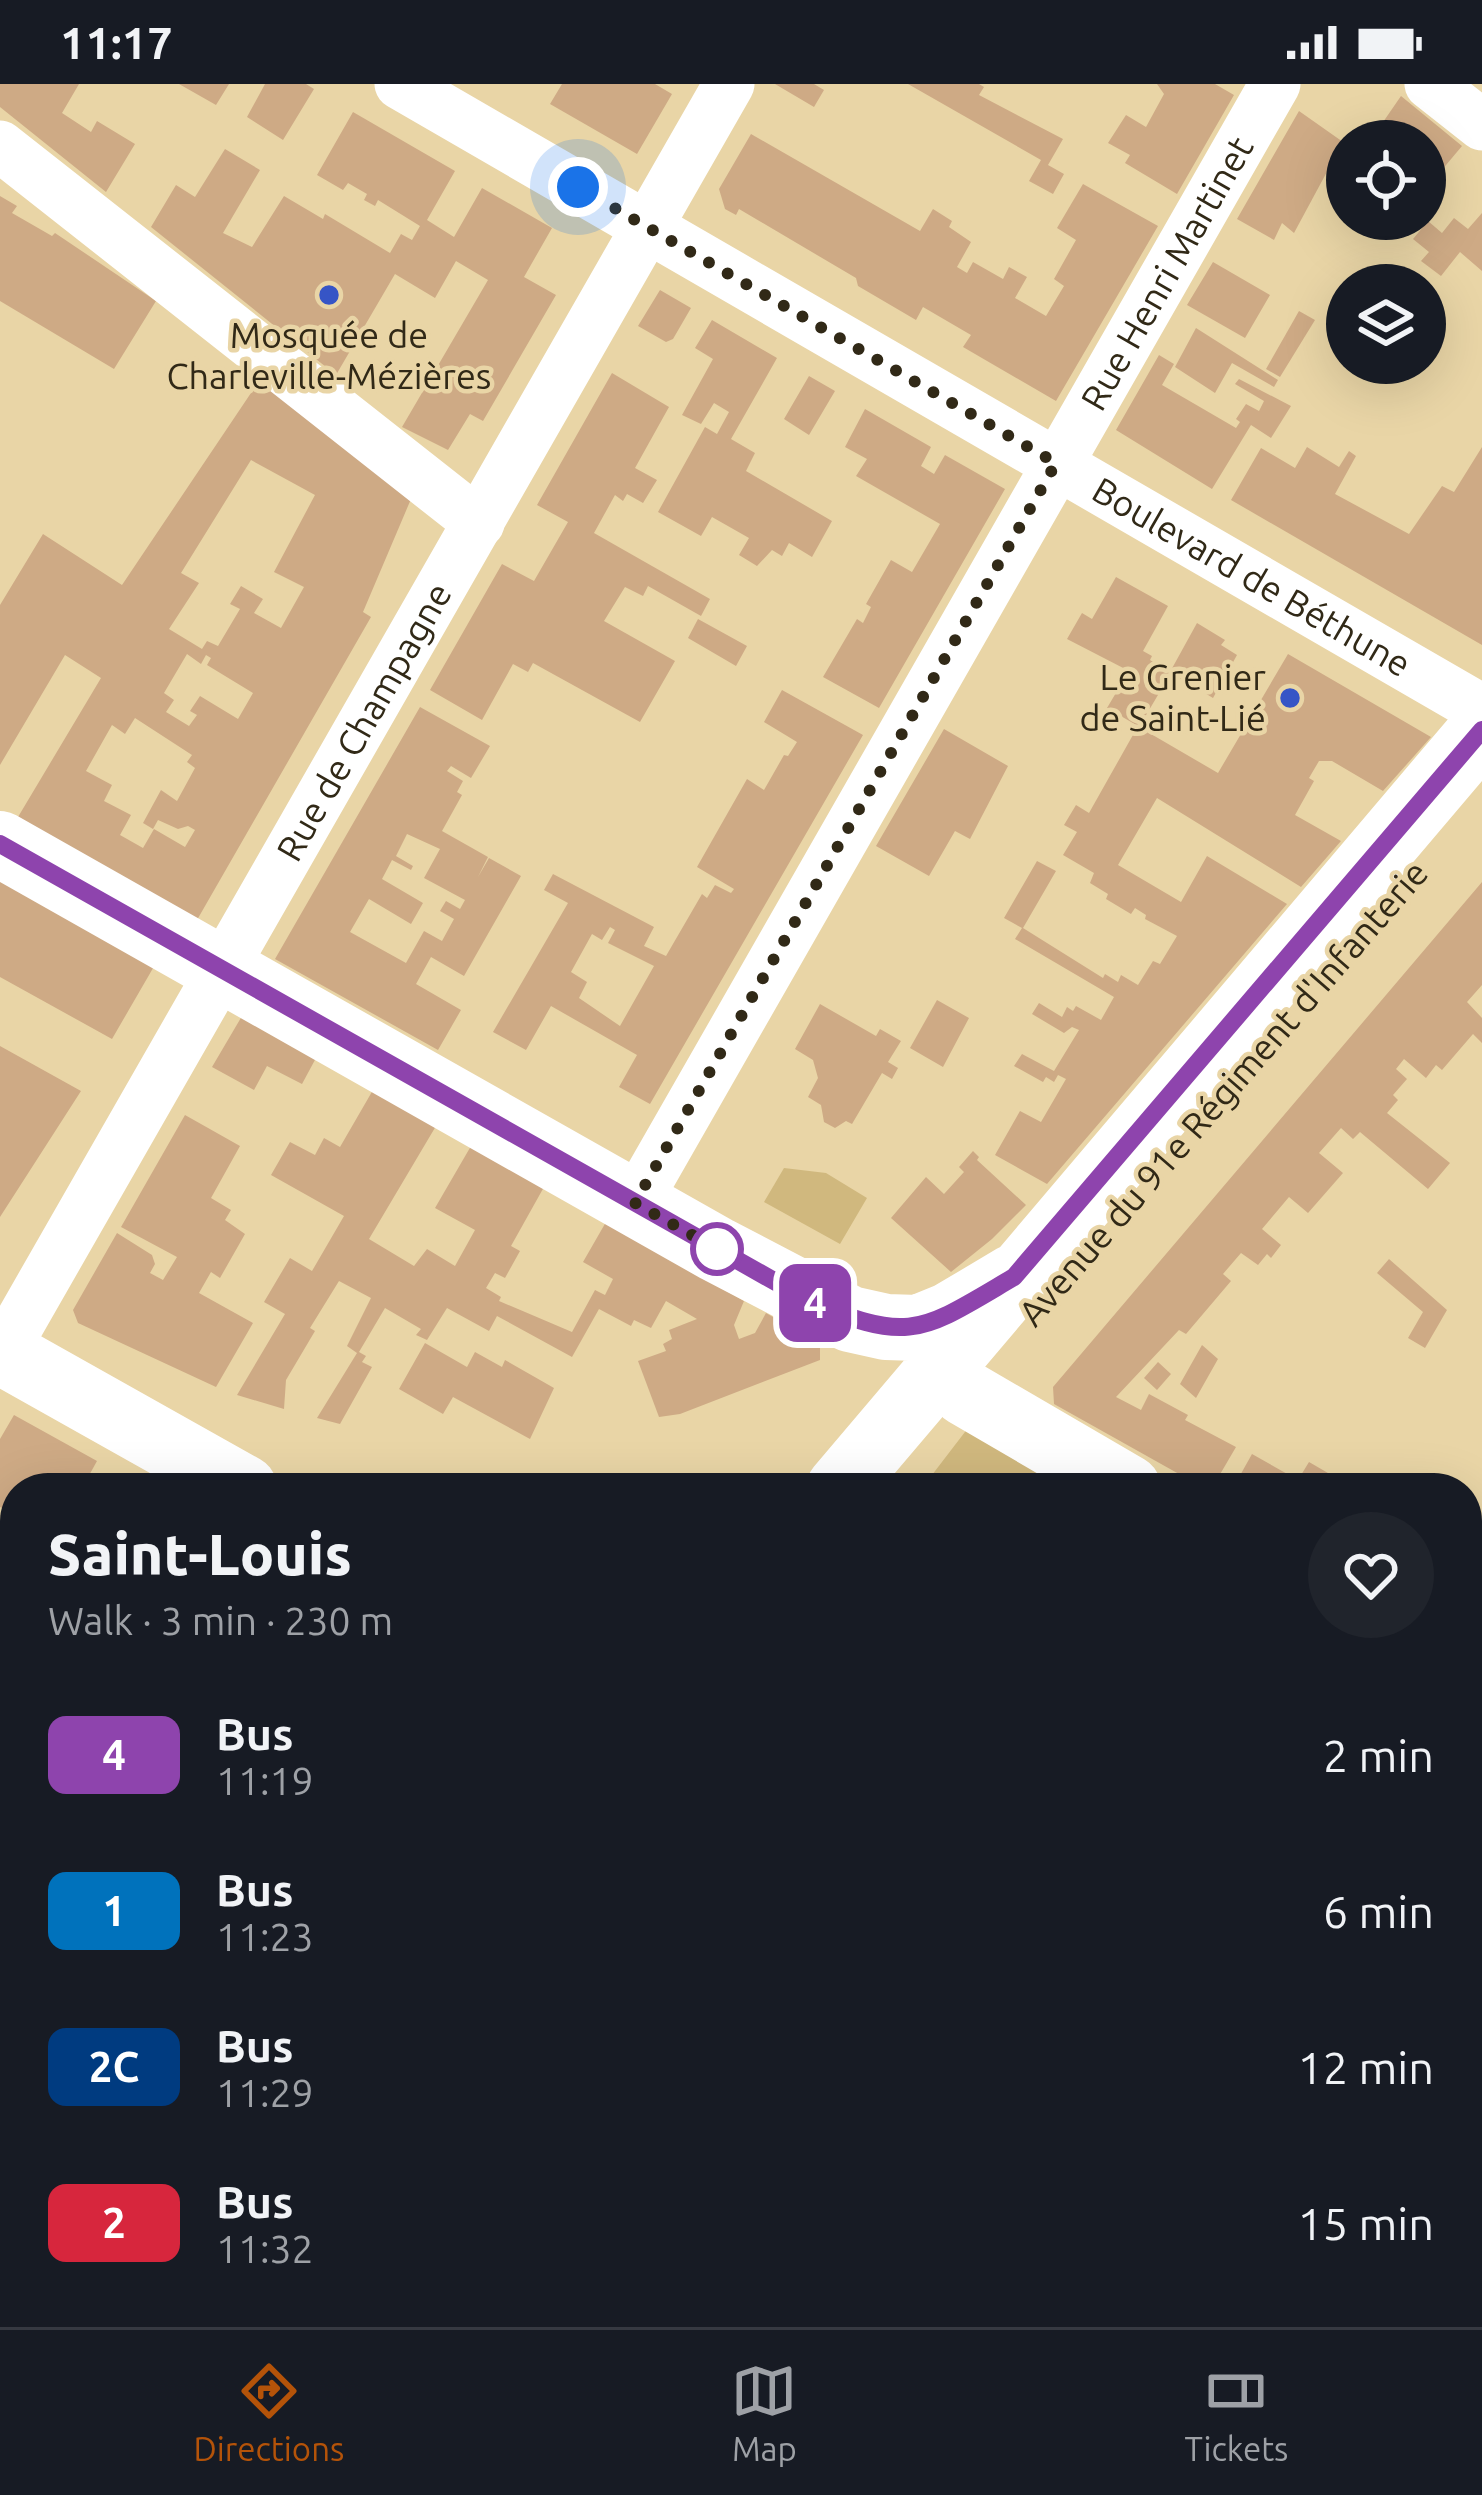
<!DOCTYPE html>
<meta charset="utf-8">
<style>
:root{--surface:#171b24;--page:#20242c;--text:#f1f3f6;--muted:#9ea1a6;--line:#363941;--accent:#b45309}
body{margin:0;font-family:Ubuntu,sans-serif;background:var(--page);color:var(--text);height:100vh;display:flex;flex-direction:column;font-size:45px;white-space:nowrap}
*{box-sizing:border-box;margin:0}
p{font-size:39px;color:var(--muted)}
.icon{flex:none;width:66px;height:66px;fill:none;stroke:currentColor;stroke-width:2;stroke-linecap:round;stroke-linejoin:round}
.map{position:relative;flex:1;overflow:hidden}
.panel{position:absolute;left:0px;top:1389px;width:1482px;height:855px;display:flex;flex-direction:column;background:var(--surface);border-radius:48px 48px 0 0;box-shadow:0 12px 48px #0002}
.panel>*{flex:none}
.badge{padding:0 24px;border-radius:18px;font-size:42px;line-height:78px}
.buttons{position:absolute;left:1326px;top:36px;display:grid;gap:24px}
.buttons a{display:grid;place-items:center;width:120px;height:120px;border-radius:50%;background:var(--surface);box-shadow:0 12px 48px #0002;font-size:60px}
.you{position:absolute;width:60px;height:60px;margin:-30px;border:9px solid #fff;border-radius:50%;background:#1a73e8;box-shadow:0 0 0 18px #1a73e833}
.map>.badge{position:absolute;translate:-50% -50%;box-shadow:0 0 0 6px #fff}
.round{display:grid;place-items:center;flex:none;width:126px;height:126px;border-radius:63px;background:var(--page)}
.overview{display:flex;align-items:center;justify-content:space-between;height:204px;padding:0 48px}
h1{font-size:57px;font-weight:800;line-height:90px}
ul{padding:0;list-style:none}
li{display:flex;align-items:center;gap:36px;height:156px;padding:0 48px}
li div{flex:1}
li b{display:block;font-size:45px}
li em{font-style:normal}
li .badge{min-width:132px;font-weight:700;text-align:center}
.status{display:flex;justify-content:space-between;align-items:center;height:84px;padding:0 60px;background:var(--surface);direction:ltr}
.status svg{height:33px;fill:currentColor}
.tab-bar{display:flex;justify-content:space-around;align-items:center;height:168px;border-top:3px solid var(--line);background:var(--surface);font-size:33px;color:var(--muted)}
.tab-bar a{display:grid;justify-items:center;gap:6px}
.tab-bar .active{color:var(--accent)}
.map>svg:first-child{display:block}
.green{fill:#d0b87e}
.building{fill:#ceaa85;fill-rule:evenodd}
.lines{fill:none;stroke-linecap:round;stroke-linejoin:round}
.path{stroke:#897b5c;stroke-width:8;stroke-dasharray:9 6;stroke-linecap:butt}
.service{stroke:#fff;stroke-width:27}
.minor{stroke:#fff;stroke-width:51}
.tertiary{stroke:#fff;stroke-width:66}
.secondary{stroke:#fff;stroke-width:66}
.line-casing{stroke:#fff;stroke-width:27}
.line{stroke:#8e44ad;stroke-width:18}
.walk{stroke:#312917;stroke-width:12;stroke-dasharray:0 21.6}
.poi-dot{fill:#3655c6;stroke:#e9d5a6;stroke-width:4.5}
.stop-dot{fill:#fff;stroke:#8e44ad;stroke-width:6}
.labels{text-anchor:middle;stroke-width:9;stroke-linejoin:round;paint-order:stroke}
.street-label{font-size:36px;fill:#312917;stroke:#e9d5a6}
.poi-label{font-size:36px;fill:#312917;stroke:#e9d5a6}
</style>
<div class="status"><b>11:17</b><svg viewBox="0 0 49 12"><path d="M0 12V9h3v3zM5 12V6h3v6zM10 12V3h3v9zM15 12V0h3v12zM26 1h20v11H26zM47 4h2v5h-2z"/></svg></div>
<div class="map">
<svg width="1482" height="2243" viewBox="0 0 1482 2243">
<rect width="100%" height="100%" fill="#e9d5a6"/>
<path class="green" d="M784,1084L826,1089L867,1114L840,1160L764,1118Z
M968,1344L1072,1404H922Z
M1467,1632L1482,1641V1900L1467,1911Z"/>
<path class="building" d="M0,0H79L62,29L91,48L97,37L135,60L106,108L0,23Z
M179,0H229L216,21Z
M265,0H306L314,5L283,56L247,33Z
M562,0H655L672,10L637,70L550,20Z
M775,0H814L824,6L814,23Z
M908,0H979L984,3L979,11L1063,55L1048,81L1064,90L1053,110L1029,97L1041,76Z
M1157,0H1215L1234,11L1177,110L1125,79L1130,71L1108,59L1126,31L1146,43L1164,10Z
M1401,12L1462,62L1425,106V57H1370Z
M1299,27L1343,58L1294,149L1282,139L1274,156L1237,135Z
M353,28L455,87L427,136L454,153L482,104L552,144L524,193L556,211L483,337L470,330L448,366L402,343L488,196L456,177L435,214L395,190L336,291L151,143L176,101L195,113L225,65L260,86L223,149L252,163L284,112L323,135L325,130L390,169L401,150L412,156L420,142L378,116L375,122L364,116L367,110L348,99L343,106L317,91Z
M751,50L920,147L933,125L952,137L949,143L971,158L957,183L967,189L973,178L1003,195L1009,183L1027,193L1015,214L1046,232L1064,202L1054,195L1076,156L1057,144L1083,100L1158,142L1056,317L963,263L971,251L923,223L916,236L858,202L856,194L739,125L736,131L725,125L719,105Z
M0,112L17,122L12,129L52,152L55,149L156,217L114,285L0,217Z
M1482,129V187L1460,168L1441,192L1421,177L1429,168L1413,155L1428,137L1442,149L1454,134L1468,145Z
M1213,178L1270,211L1245,254L1187,221Z
M660,206L691,224L673,255L666,258L638,242Z
M1299,227L1315,236L1280,293L1266,285Z
M712,236L777,274L731,355L755,369L746,387L832,437L812,473L789,459L782,472L772,466L757,482L739,471L749,454L712,433L701,452L658,428L705,343L717,350L729,328L714,319L701,340L682,331L713,275L695,264Z
M1196,244L1278,296L1274,303L1232,279L1215,309L1175,283Z
M1159,271L1174,280L1162,301L1236,344L1240,338L1236,335L1246,320L1259,327L1264,317L1235,300L1239,295L1291,322L1271,354L1251,341L1212,405L1116,346Z
M612,289L669,323L635,384L657,396L643,419L627,410L623,417L615,411L594,449L710,515L701,532L648,502L643,512L625,503L604,537L675,577L640,638L533,579L528,588L513,580L482,636L430,606L502,480L534,497L568,438L537,421Z
M809,292L835,307L809,351L784,335Z
M259,297L411,415L363,528L371,533L197,836L18,733L101,594L65,571L0,681V521L43,450L122,501ZM251,376L315,411L274,488L304,503L281,544L254,529L263,515L241,502L230,520L240,525L218,562L207,557L202,565L169,545L199,499L181,489ZM187,570L201,580L206,571L211,574L207,581L253,609L238,635L200,612L190,627L197,631L189,642L166,628L174,616L164,609ZM135,634L192,671L187,678L195,684L177,717L161,706L143,739L153,745L158,736L178,745L188,742L195,746L185,763L154,745L143,764L120,751L131,731L104,717L112,701L86,687L112,641L125,650Z
M865,325L931,363L921,382L934,390L945,371L1005,405L879,624L823,593L857,535L863,539L871,523L866,520L891,476L912,488L940,440L856,392L867,375L845,363Z
M1307,363L1339,383L1349,367L1356,372L1335,410L1409,450L1442,402L1454,408L1482,363V561L1231,416L1261,364L1295,384Z
M1116,493L1168,522L1143,567L1152,572L1150,576L1171,589L1139,643L1218,689L1288,570L1431,653L1383,707L1332,677H1319L1309,694L1314,697L1295,731L1341,757L1301,803L1157,714L1118,781L1181,818L1207,772L1287,820L1047,1100L995,1071L1020,1027L1041,1038L1066,995L1058,991L1054,998L1046,993L1043,998L1014,982L1022,970L1054,987L1079,946L1072,943L1064,949L1032,930L1039,919L1062,933L1067,923L1073,927L1076,922L1101,936L1114,913L1015,855L1022,844L1004,834L1037,777L1056,787L1023,844L1103,894L1105,890L1118,898L1121,891L1138,901L1153,877L1160,880L1177,852L1145,835L1146,831L1135,824L1131,830L1106,815L1108,810L1090,799L1094,789L1063,771L1077,748L1064,741L1076,721L1089,729L1138,642L1107,624L1129,587L1067,555L1082,529L1092,535Z
M698,535L747,562L736,582L688,554Z
M1197,539L1225,556L1221,561L1237,571L1213,614L1170,588Z
M782,606L863,651L650,1020L619,1003L637,971L551,922L526,966L493,948L568,819L544,806L553,790L654,843L644,862L666,872L702,810L707,814L715,801L731,809L734,805L697,783L747,695L764,706L784,671L788,672L797,658L764,638ZM610,843L615,846L608,859L654,882L620,942L579,914L587,898L571,888L592,850L602,856Z
M420,623L490,662L471,694L451,682L447,687L463,697L457,708L462,711L442,747L488,773L478,793L489,774L521,792L464,892L431,873L416,900L461,926L438,966L275,875ZM407,750L440,765L424,794L465,816L460,825L446,817L440,827L454,835L442,857L424,847L406,879L350,848L369,815L411,840L423,819L382,795L392,776L411,786L413,782L396,772Z
M944,645L1008,682L970,755L955,747L929,792L876,762Z
M0,792L156,879L112,955L0,893Z
M1482,798V901L1467,918L1482,934V959L1473,950L1442,986L1436,981L1426,994L1404,975L1396,985L1407,995L1393,1011L1398,1016L1387,1029L1450,1079L1428,1105L1360,1048L1353,1055L1341,1044L1319,1069L1343,1089L1308,1129L1289,1113L1262,1145L1281,1161L1271,1174L1267,1170L1258,1181L1241,1169L1223,1190L1231,1197L1186,1250L1179,1246L1116,1313L1141,1326L1149,1310L1188,1331L1185,1336L1236,1363L1212,1404H1204L1054,1320L1053,1303Z
M937,916L969,934L943,983L910,964Z
M820,920L876,952L880,945L901,957L888,978L898,984L892,995L882,989L852,1040L846,1037L835,1044L824,1038L821,1021L808,1013L818,994L813,976L795,965Z
M242,932L316,974L302,1000L267,982L254,1006L212,983Z
M0,962L81,1007L0,1133Z
M373,1006L436,1042L369,1155L414,1182L427,1165L455,1182L475,1146L435,1124L471,1062L544,1103L511,1162L520,1167L505,1194L495,1189L486,1204L501,1213L499,1217L572,1248L595,1206L605,1211L613,1195L583,1178L606,1138L744,1217L734,1241L739,1255L755,1249L766,1229L820,1260V1276L680,1330L659,1333L638,1277L666,1267L663,1260L672,1255L669,1246L697,1235L666,1217L651,1244L634,1236L631,1242L599,1225L572,1273L497,1232L489,1247L447,1224L427,1256L416,1251L421,1245L385,1224L359,1268L366,1272L362,1278L372,1283L340,1340L317,1334L357,1269L347,1262L371,1214L339,1197L310,1244L315,1247L286,1296L284,1325L237,1311L285,1230L264,1218L290,1174L312,1187L344,1132L271,1091L290,1058L315,1071L324,1054L340,1063Z
M185,1031L240,1062L211,1114L231,1126L225,1136L245,1150L220,1194L211,1188L199,1209L253,1239L216,1303L78,1239L73,1226L117,1149L152,1171L155,1180L150,1189L163,1196L177,1173L121,1143Z
M973,1067L979,1073L977,1076L1026,1121L992,1155L951,1188L891,1134L926,1093L944,1110L964,1088L959,1083Z
M1389,1175L1447,1226L1425,1264L1408,1254L1423,1228L1377,1189Z
M425,1259L467,1283L475,1268L502,1283L505,1276L554,1304L530,1355L453,1313L443,1330L399,1305Z
M1202,1261L1218,1275L1196,1314L1180,1300Z
M1158,1278L1171,1290L1157,1306L1144,1294Z
M14,1331L97,1377L82,1404H15V1430L11,1436L1,1431L4,1425L0,1423V1355Z
M1252,1370L1298,1396L1309,1378L1328,1389L1319,1404H1233Z
M1467,1452L1476,1458L1479,1468L1471,1482L1482,1488V1520L1477,1517L1473,1524L1467,1521Z
M15,1465V1564L0,1590V1472L8,1477Z
M0,1719L15,1725V1791L0,1785Z
M15,1852V2073L0,2068V1891Z
M1482,2049V2130L1467,2137V2056Z
M0,2076L15,2082V2139L0,2133Z
M984,2229H1044L1047,2243H987Z"/>
<g class="lines">
<path class="path" d="M970,1404L973,1400L981,1404
M1467,1778L1482,1766"/>
<path class="service" d="M161,2229L164,2243
M1423,2243L1425,2229"/>
<g class="minor">
<path id="s1" d="M400,0L1482,626"/>
<path d="M1430,0L1482,41"/>
<path d="M0,62L479,439"/>
<path id="s2" d="M635,1119L1275,0"/>
<path id="s3" d="M0,1273L729,0"/>
<path d="M0,1679L15,1685"/>
<path d="M0,1802L15,1808"/>
<path d="M24,2243L103,2229"/>
</g>
<path class="tertiary" d="M965,1309L1128,1404
M1467,1601L1482,1610
M1467,1954L1482,1944
M1083,2229L1086,2243
M733,2243L739,2229"/>
<path class="secondary" d="M0,760L716,1165L850,1235L886,1243L918,1244L950,1231L1014,1193
M0,1267L244,1404
M839,1404L1482,646
M502,2243L505,2229
M553,2243L556,2229"/>
</g>
<g class="lines">
<defs>
<path id="line" d="M0,760L806,1215C910,1262 922,1247 1014,1193L1482,646"/>
</defs>
<use href="#line" class="line-casing"/>
<use href="#line" class="line"/>
<path class="walk" d="M578,103L1056,379L635,1119L717,1165"/>
</g>
<g class="poi-dot">
<circle cx="329" cy="211" r="12"/>
<circle cx="1290" cy="614" r="12"/>
</g>
<circle class="stop-dot" cx="717" cy="1165" r="24"/>
<g class="labels">
<g class="street-label">
<text dy="13" stroke="none"><textPath href="#s2" startOffset="1071">Rue Henri Martinet</textPath></text>
<text dy="13" stroke="none"><textPath href="#s1" startOffset="984">Boulevard de Béthune</textPath></text>
<text dy="13" stroke="none"><textPath href="#s3" startOffset="732">Rue de Champagne</textPath></text>
<text transform="translate(1223 1009) rotate(-49)" y="13">Avenue du 91e Régiment d'Infanterie</text>
</g>
<g class="poi-label">
<text x="329" y="264">Mosquée de<tspan x="329" dy="41">Charleville-Mézières</tspan></text>
<text x="1266" y="606" text-anchor="end">Le Grenier<tspan x="1266" dy="41">de Saint-Lié</tspan></text>
</g>
</g>
</svg>
<div class="buttons">
<a><svg class="icon" aria-label="locate" viewBox="0 0 24 24"><circle cx="12" cy="12" r="6"/><path d="M12 2v4M12 18v4M2 12h4M18 12h4"/></svg></a>
<a><svg class="icon" aria-label="layers" viewBox="0 0 24 24"><path d="M12 4l9 5-9 5-9-5zM3 14l9 5 9-5"/></svg></a>
</div>
<div class="you" style="left:578px;top:103px"></div>
<b class="badge" style="left:815px;top:1219px;background:#8e44ad;color:#fff">4</b>
<section class="panel">
<div class="overview"><div><h1>Saint-Louis</h1><p>Walk · 3 min · 230 m</p></div><a class="round"><svg class="icon" aria-label="heart" viewBox="0 0 24 24"><path d="M12 20l-8-8c-3-5 5-10 8-4 3-6 11-1 8 4z"/></svg></a></div>
<ul>
<li><span class="badge" style="background:#8e44ad;color:#fff">4</span><div><b>Bus</b><p>11:19</p></div><em>2 min</em></li>
<li><span class="badge" style="background:#0072bc;color:#fff">1</span><div><b>Bus</b><p>11:23</p></div><em>6 min</em></li>
<li><span class="badge" style="background:#003b80;color:#fff">2C</span><div><b>Bus</b><p>11:29</p></div><em>12 min</em></li>
<li><span class="badge" style="background:#d7263d;color:#fff">2</span><div><b>Bus</b><p>11:32</p></div><em>15 min</em></li>
</ul>
</section>
</div>
<nav class="tab-bar">
<a class="active"><svg class="icon" aria-label="directions" viewBox="0 0 24 24"><path d="M12 3l9 9-9 9-9-9zM9 14v-3h6M13 9l2 2-2 2"/></svg>Directions</a>
<a><svg class="icon" aria-label="map" viewBox="0 0 24 24"><path d="M3 6l6-2 6 2 6-2v14l-6 2-6-2-6 2zM9 4v14M15 6v14"/></svg>Map</a>
<a><svg class="icon" aria-label="tickets" viewBox="0 0 24 24"><path d="M3 7h18v10H3zM15 7v10"/></svg>Tickets</a>
</nav>
